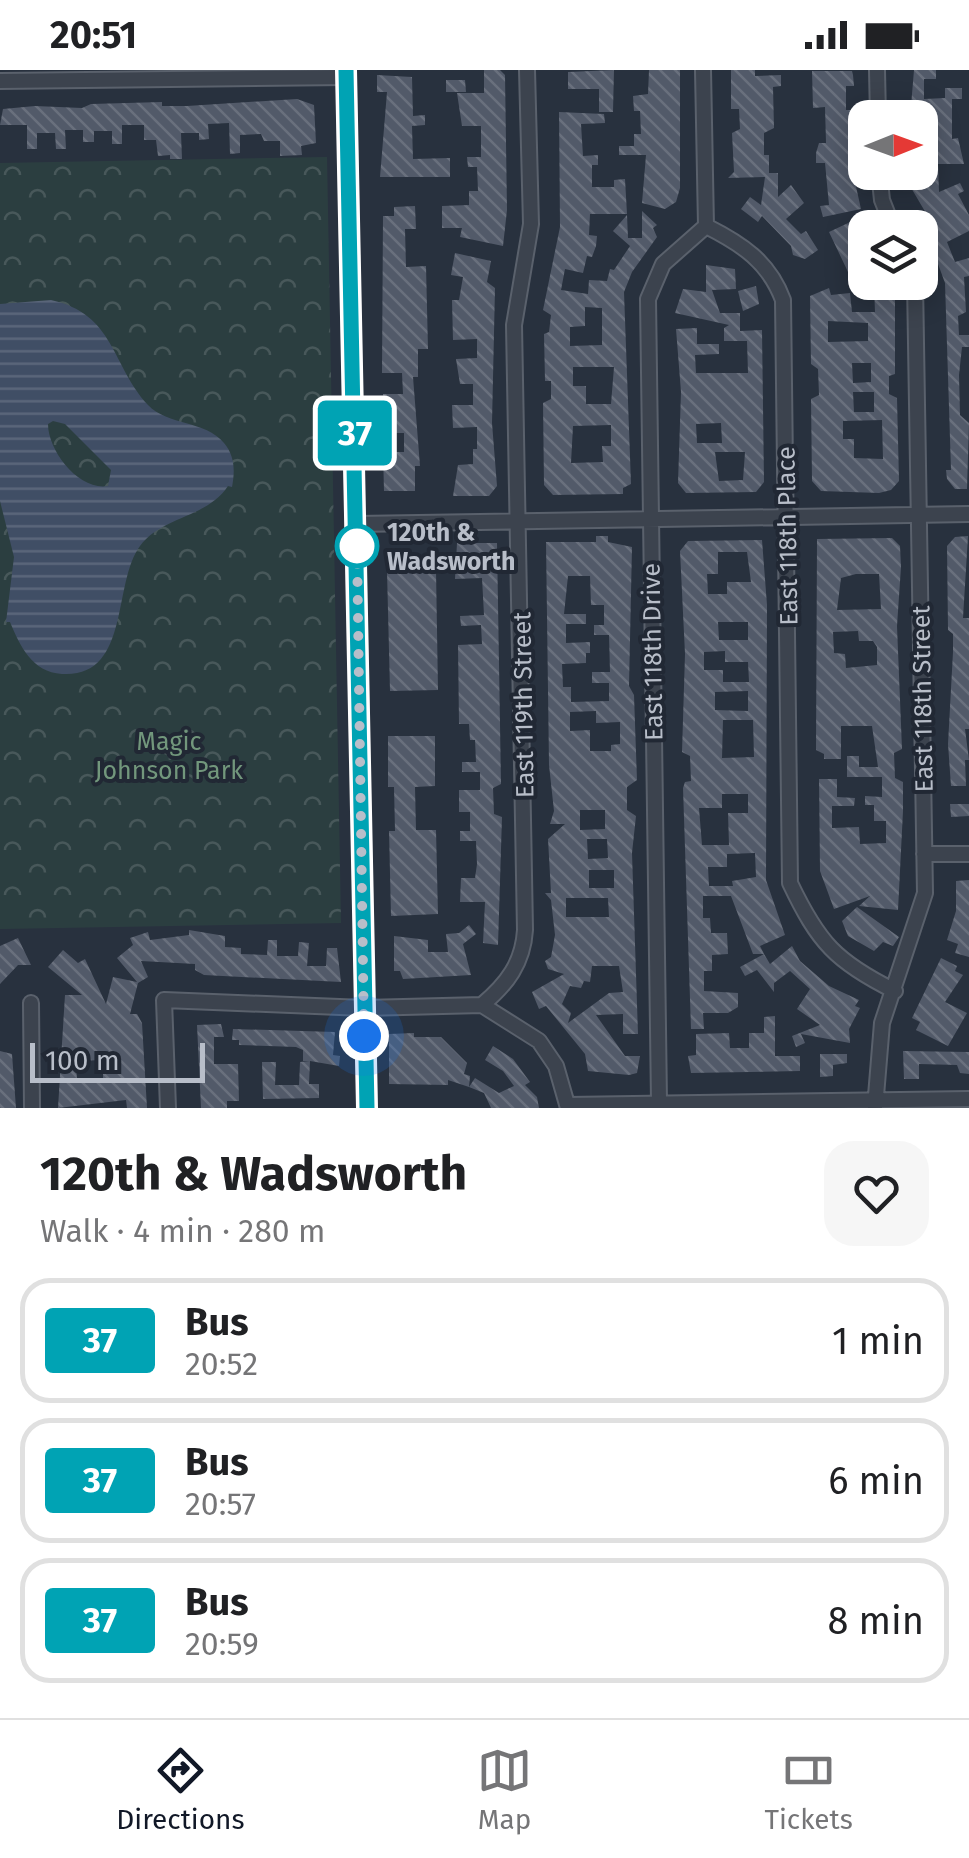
<!DOCTYPE html>
<meta charset="utf-8">
<style>
:root{--surface:#fff;--page:#f6f6f6;--text:#202124;--muted:#757577;--line:#e0e0e0;--accent:#111827}
body{margin:0;font-family:"Fira Sans",sans-serif;background:var(--page);color:var(--text);height:100vh;display:flex;flex-direction:column;font-size:38px;white-space:nowrap}
*{box-sizing:border-box;margin:0}
p{font-size:32px;color:var(--muted)}
.icon{flex:none;width:55px;height:55px;fill:none;stroke:currentColor;stroke-width:2;stroke-linecap:round;stroke-linejoin:round}
.map{position:relative;height:1038px;overflow:hidden}
.details{display:flex;flex-direction:column;background:var(--surface);flex:1}
.details>*{flex:none}
.badge{padding:0 20px;border-radius:8px;font-size:35px;line-height:65px}
.needle{width:65px;rotate:89deg}
.controls{position:absolute;left:848px;top:30px;display:grid;gap:20px}
.controls a{display:grid;place-items:center;width:90px;height:90px;border-radius:20px;background:var(--surface);box-shadow:0 5px 25px #0003;font-size:50px}
.scale{position:absolute;left:30px;bottom:25px;width:175px;box-sizing:border-box;padding-left:10px;border:5px solid #b8bec9;border-top:0;font-size:28px;line-height:35px;white-space:nowrap;color:#b8bec9;-webkit-text-stroke:8px #212834;paint-order:stroke}
.you{position:absolute;width:50px;height:50px;margin:-25px;border:8px solid #fff;border-radius:50%;background:#1a73e8;box-shadow:0 0 0 15px #1a73e833}
.map>.badge{position:absolute;translate:-50% -50%;box-shadow:0 0 0 5px #fff}
.round{display:grid;place-items:center;flex:none;width:105px;height:105px;border-radius:30px;background:var(--page)}
.summary{display:flex;align-items:center;justify-content:space-between;height:170px;padding:0 40px}
h1{font-size:48px;font-weight:700;line-height:75px}
ul{padding:0;list-style:none}
li{display:flex;align-items:center;gap:30px;height:125px;margin:0 20px 15px;padding:0 20px;border:5px solid var(--line);border-radius:30px}
li div{flex:1}
li b{display:block;font-size:38px}
li em{font-style:normal}
li .badge{min-width:110px;font-weight:700;text-align:center}
.status{display:flex;justify-content:space-between;align-items:center;height:70px;padding:0 50px;background:var(--surface);direction:ltr}
.status svg{height:28px;fill:currentColor}
.dock{display:flex;justify-content:space-around;align-items:center;height:140px;border-top:2px solid var(--line);background:var(--surface);font-size:28px;color:var(--muted)}
.dock a{display:grid;justify-items:center;gap:5px}
.dock .selected{color:var(--accent)}
.map>svg:first-child{display:block}
.forest{fill:url(#forest-crowns)}
.water{fill:url(#water-rules);fill-rule:evenodd}
.building{fill:url(#building-back-hatch);fill-rule:evenodd}
.lines{fill:none;stroke-linecap:round;stroke-linejoin:round}
.minor-casing{stroke:#5a616c;stroke-width:18}
.tertiary-casing{stroke:#5a616c;stroke-width:21}
.minor{stroke:#3c434e;stroke-width:14}
.tertiary{stroke:#3c434e;stroke-width:18}
.line-casing{stroke:#fff;stroke-width:22}
.line{stroke:#00a3b4;stroke-width:15}
.walk{stroke:#b8bec9;stroke-width:10;stroke-dasharray:0 18}
.stop-dot{fill:#fff;stroke:#00a3b4;stroke-width:5}
.labels{text-anchor:middle;stroke-width:8;stroke-linejoin:round;paint-order:stroke}
.stop-label{font-size:25px;font-weight:bold;fill:#b8bec9;stroke:#212834;text-anchor:start}
.street-label{font-size:25px;fill:#b8bec9;stroke:#212834}
.park-label{font-size:25px;fill:#72977c;stroke:#212834}
</style>
<div class="status"><b>20:51</b><svg viewBox="0 0 49 12"><path d="M0 12V9h3v3zM5 12V6h3v6zM10 12V3h3v9zM15 12V0h3v12zM26 1h20v11H26zM47 4h2v5h-2z"/></svg></div>
<div class="map">
<svg width="969" height="1038" viewBox="0 0 969 1038">
<defs>
<pattern id="forest-crowns" width="20" height="18" patternUnits="userSpaceOnUse" patternTransform="scale(2.5)"><rect width="20" height="18" fill="#2b3e40"/><path d="M2 6a3 3 0 1 1 6 0M12 15a3 3 0 1 1 6 0" fill="none" stroke="#48585a"/></pattern>
<pattern id="water-rules" width="6" height="5" patternUnits="userSpaceOnUse" patternTransform="scale(2.5)"><rect width="6" height="5" fill="#404e65"/><path d="M0 2.5h6" fill="none" stroke="#5a667a"/></pattern>
<pattern id="building-back-hatch" width="6" height="6" patternUnits="userSpaceOnUse" patternTransform="scale(2.5)"><rect width="6" height="6" fill="#525a69"/><path d="M-1 5l2 2M0 0l6 6M5-1l2 2" fill="none" stroke="#69707d"/></pattern>
</defs>
<rect width="100%" height="100%" fill="#28313e"/>
<path class="forest" d="M327,87L341,853L0,859V93Z"/>
<path class="water" d="M51,230C115,244 111,295 148,335C168,356 205,350 224,373C235,386 235,401 232,417L228,416C207,448 162,446 140,476C112,513 131,608 62,604C32,602 20,576 10,552H6L14,487L0,431V234ZM53,351L65,354L111,400L108,416C79,421 48,381 48,354Z"/>
<path class="building" d="M484,0H500L505,5L507,140L503,176L460,167L462,158H442V136L469,135V121H478L477,97H468L467,87H481V56H462L457,23H484Z
M614,0L613,42H599V19H568V2Z
M649,0H680V118L676,132L665,139L642,133L646,85H619V76H634V64H641L640,41H634L633,26L648,24Z
M731,0H755V6L781,5V16L773,17L774,58L764,63V85H769V103H778V127L791,115L804,133L786,149L801,164L806,161L818,180L805,189L793,185L791,176L762,146L758,152L741,139L750,127L761,135L765,107L728,108L734,102L732,63L740,59L739,39H731Z
M914,0H936V9H924V29L945,28V18H962V29H952V69L958,68L964,94H938L939,122L960,113L964,121L958,124L969,145V161L947,172L955,192L969,188V206L964,207L966,242L958,246L959,265H969V277H962L959,305L960,345L969,353L967,419H955L947,409L946,400H951L945,213L923,153L930,150L910,116L909,102H920V48H910Z
M812,1H852L853,5L854,16H846V40H853L855,112L861,139L823,147L820,136L829,135L825,93H816V83L819,73H826L825,37L813,38Z
M377,5L412,7L413,46L425,45V55L412,56L413,89L450,88V107H380L387,22H377Z
M446,10H465L466,22H446Z
M297,29L314,35L316,73L301,76L302,85L280,86V71H264L261,64L240,65V83L230,84L229,53L208,54L209,69L199,70V63H181L182,89H170V85L158,86L156,70H144V55H122V74H112V61H94V72H83V60H65L66,79H56L55,63H37V79H27V55H0L3,39L35,36L82,38L91,34L162,32V36H187Z
M559,42L604,44L605,53L581,54L583,86L598,85V95H592V117H614V110L625,109L627,144H590L589,165L597,166L596,176L592,187L587,186L583,203L565,199L561,220L588,224L589,210L607,211L610,199L614,200L630,176L613,161L627,145L628,168H642V141L657,155L653,158L657,167L632,202L624,222L631,414L623,418V424L553,425L544,415L543,333L551,329V311H545L544,264L549,262L551,245L543,240L560,157ZM585,237L602,238V275L570,276V257L585,256ZM573,297H614L611,334H586V316H573ZM611,355V376H602L603,392L571,393L573,356Z
M415,136L416,159H405L406,197L426,196L428,279H418V307H413L420,396H415V421H384L383,382H404V363H383V324H403L402,303H382L383,146H394V137Z
M863,146L865,212H892L895,226V304L889,306V324L897,328L899,411L891,420L879,423L821,421L812,411L811,329L819,325L818,299L811,294L810,226L829,218L831,225L850,223L852,242H875L874,217L858,223L829,162ZM828,251L868,253V271L828,272ZM852,293H871V312L853,313ZM853,322H874V342H854ZM882,350L883,389L854,388V369H843V351Z
M455,183L491,191L487,212L495,218L492,353L497,416L489,426H453L458,395L473,394V379H477V357L453,358L452,335H473V314H460L456,289L477,288V269L453,270L452,230H459L463,207L451,205Z
M706,195L735,199L736,219L712,220L720,243H740V261L762,260L764,412L756,422L686,423L678,413L681,322L676,259L697,258V274H719V284L695,285L696,303H748L747,271H724V258L729,255L675,243L683,219L706,222ZM721,353L722,373H697L696,354ZM715,382H745L743,410L719,411Z
M756,216L759,234L743,241L738,221Z
M596,466H608V472L632,477L629,616L634,625L637,710L627,717V740L636,746L632,783L638,964H623V944L596,945L625,986H640L637,1003L629,1005L588,1001L585,984L546,936L539,939L532,922L564,904L548,899L545,891L551,887L555,865L551,830L545,823H551L548,769L565,754H550L554,741L549,695L546,472H596ZM568,506H590L591,535H604V555H594V565H609L610,602H592V613H609V631L571,632V617H563L562,594L586,593V583H590V572L566,573V554H586V544H564ZM596,641V653L620,652V674L611,675V681H590V660L570,661V642ZM580,740H605V759L580,760ZM587,769H607L608,788L588,789ZM589,800H614V818H589ZM566,828H608L609,847H566ZM592,896H619L623,922L609,923L568,953L571,943L562,934L570,916L581,918L584,911L590,912Z
M968,466L963,548H969V659H965L969,690H965L966,716H951L948,674L953,582V564L948,560L947,476L955,467Z
M892,468L900,476L901,497L897,556L902,679L894,683L895,708L903,712V741L898,840L859,836L870,826L834,839L820,801L819,709H837V727L855,728L854,736H832V758L859,757L860,774L886,773V751H874V735H865V726L882,727V707H847V686H859V697H878L872,656H841V689H824V684L816,680L817,469ZM856,504H879L881,539L837,540L841,508ZM858,561L859,571H873L877,577V595L846,598L845,584L834,583L833,562Z
M762,470L767,535L766,810L785,865L760,876L764,884H753L731,826H703V848H710L711,863H727L728,884L712,885V901H704V921L738,923V937L728,943H703L704,959H691L683,718L685,712L691,711L690,686L682,682L685,584L680,481L688,471ZM718,482H747L751,512H727V524H708L707,504H718ZM718,552H748V570H719ZM725,581V592H748L749,612H723V600H704V582ZM748,621V641L715,640V622ZM723,650H753L754,687L722,688ZM722,724H748V743H728L729,775H702L699,738H722ZM755,783L756,807L732,811L733,816H709L708,797H727V784Z
M457,473H497L501,714L493,718L494,744L502,747L498,875L483,873L485,832H460L461,808H475L477,794L476,771H460V761H470V742H459V720H480V702H462V692H476L475,670H470L469,654H459L458,575L482,574L481,555L461,556L460,546L484,545L482,508L455,509Z
M436,500L438,620L390,621L387,501Z
M388,666H435V716L415,717L416,760H436L438,844L391,846L389,761H395L394,717H388Z
M950,734H969V746L951,747Z
M969,810V887L955,883L958,874L947,870L956,841V811Z
M857,837L899,867L893,876L883,872L874,881L848,866L842,851Z
M469,855L476,864L463,874L471,905L403,909L400,901H394V866L428,870V882H448L446,864L459,863Z
M189,860L225,866V877L241,878V884L267,885L268,870H277V886H298L299,872L309,873L307,896H326L327,878H337L341,912L204,905L195,900V894L141,891L148,907L138,913L130,944H137L142,953L147,1038H127L126,1030L58,1038L65,925H82L48,897L63,880L78,893L85,889L106,934L113,907L137,912L117,888L133,875L130,868L148,862L150,870L189,865ZM103,990V1010H77L76,991Z
M18,868L31,895H18L0,914V876Z
M792,876L800,891L829,916L859,930L855,936L860,938L849,959L850,973L801,964L805,973L796,977L792,966L820,955L797,939L810,919L790,901L774,913V922L757,900L745,906L740,897L764,884L770,894Z
M941,888L957,896L955,901L963,905L945,932L967,943L948,976L916,960L920,952L912,948Z
M775,946V986H800V1001L691,1003L688,986L696,985V964L729,963L730,978H749V963H764V947Z
M221,954L224,967H214V994H238L239,1031H227V1038H201L197,955Z
M233,959L335,962L333,985L340,986L339,996L310,991L309,1014H319V1028L263,1029L262,992H276L275,1015H299L300,992L310,991H303V980L296,977L239,975V970H232Z
M414,963V967H441L467,993L464,1004L470,1006L469,1017L448,1010V1015L389,1014V964Z
M493,976L513,989L530,1012L525,1015L537,1027L539,1038H491L484,1023L469,1017L475,1008L499,1023L514,1016L503,1001L485,990Z
M0,981L12,984L16,1038H0Z
M903,981L969,982V1004L960,1003L957,995L919,994V1009H904Z
M820,984H847V993L833,995V1006L820,1007Z"/>
<g class="lines">
<defs>
<path id="minor" d="M703,0L706,156
M877,0L878,48
M0,11L347,7
M879,102L882,130L893,158
M706,156C742,174 769,192 783,230L790,813C818,872 836,892 895,921
M357,454L969,444
M924,784H969
M31,933L32,1038
M482,935C507,914 523,893 525,860L514,255L531,154L527,0
M659,1031L648,229L663,194L706,156
M568,1035L969,1029
M168,1038L164,930L364,938L482,935L539,971L556,996L568,1038
M875,1038L882,953L925,823L915,212"/>
<path id="tertiary" d="M346,0L367,1038"/>
</defs>
<use href="#minor" class="minor-casing"/>
<use href="#tertiary" class="tertiary-casing"/>
<use href="#minor" class="minor"/>
<use href="#tertiary" class="tertiary"/>
</g>
<g class="lines">
<defs>
<path id="line" d="M346,0L367,1038"/>
</defs>
<use href="#line" class="line-casing"/>
<use href="#line" class="line"/>
<path class="walk" d="M357,476L364,966"/>
</g>
<circle class="stop-dot" cx="357" cy="476" r="20"/>
<g class="labels">
<g class="stop-label">
<text x="387" y="471">120th &amp;<tspan x="387" dy="29">Wadsworth</tspan></text>
</g>
<g class="street-label">
<text transform="translate(787 466) rotate(-91)" y="9">East 118th Place</text>
<text transform="translate(652 582) rotate(-91)" y="9">East 118th Drive</text>
<text transform="translate(922 629) rotate(-91)" y="9">East 118th Street</text>
<text transform="translate(523 635) rotate(-91)" y="9">East 119th Street</text>
</g>
<g class="park-label">
<text x="169" y="680">Magic<tspan x="169" dy="29">Johnson Park</tspan></text>
</g>
</g>
</svg>
<div class="controls">
<a><svg class="needle" viewBox="-14 -14 28 28"><path d="M0-13l5 13h-10z" fill="#e53935"/><path d="M0 13l5-13h-10z" fill="#757577"/></svg></a>
<a><svg class="icon" aria-label="layers" viewBox="0 0 24 24"><path d="M12 4l9 5-9 5-9-5zM3 14l9 5 9-5"/></svg></a>
</div>
<div class="scale">100 m</div>
<div class="you" style="left:364px;top:966px"></div>
<b class="badge" style="left:355px;top:363px;background:#00a3b4;color:#fff">37</b>
</div>
<section class="details">
<div class="summary"><div><h1>120th &amp; Wadsworth</h1><p>Walk · 4 min · 280 m</p></div><a class="round"><svg class="icon" aria-label="heart" viewBox="0 0 24 24"><path d="M12 20l-8-8c-3-5 5-10 8-4 3-6 11-1 8 4z"/></svg></a></div>
<ul>
<li><span class="badge" style="background:#00a3b4;color:#fff">37</span><div><b>Bus</b><p>20:52</p></div><em>1 min</em></li>
<li><span class="badge" style="background:#00a3b4;color:#fff">37</span><div><b>Bus</b><p>20:57</p></div><em>6 min</em></li>
<li><span class="badge" style="background:#00a3b4;color:#fff">37</span><div><b>Bus</b><p>20:59</p></div><em>8 min</em></li>
</ul>
</section>
<nav class="dock">
<a class="selected"><svg class="icon" aria-label="directions" viewBox="0 0 24 24"><path d="M12 3l9 9-9 9-9-9zM9 14v-3h6M13 9l2 2-2 2"/></svg>Directions</a>
<a><svg class="icon" aria-label="map" viewBox="0 0 24 24"><path d="M3 6l6-2 6 2 6-2v14l-6 2-6-2-6 2zM9 4v14M15 6v14"/></svg>Map</a>
<a><svg class="icon" aria-label="tickets" viewBox="0 0 24 24"><path d="M3 7h18v10H3zM15 7v10"/></svg>Tickets</a>
</nav>
